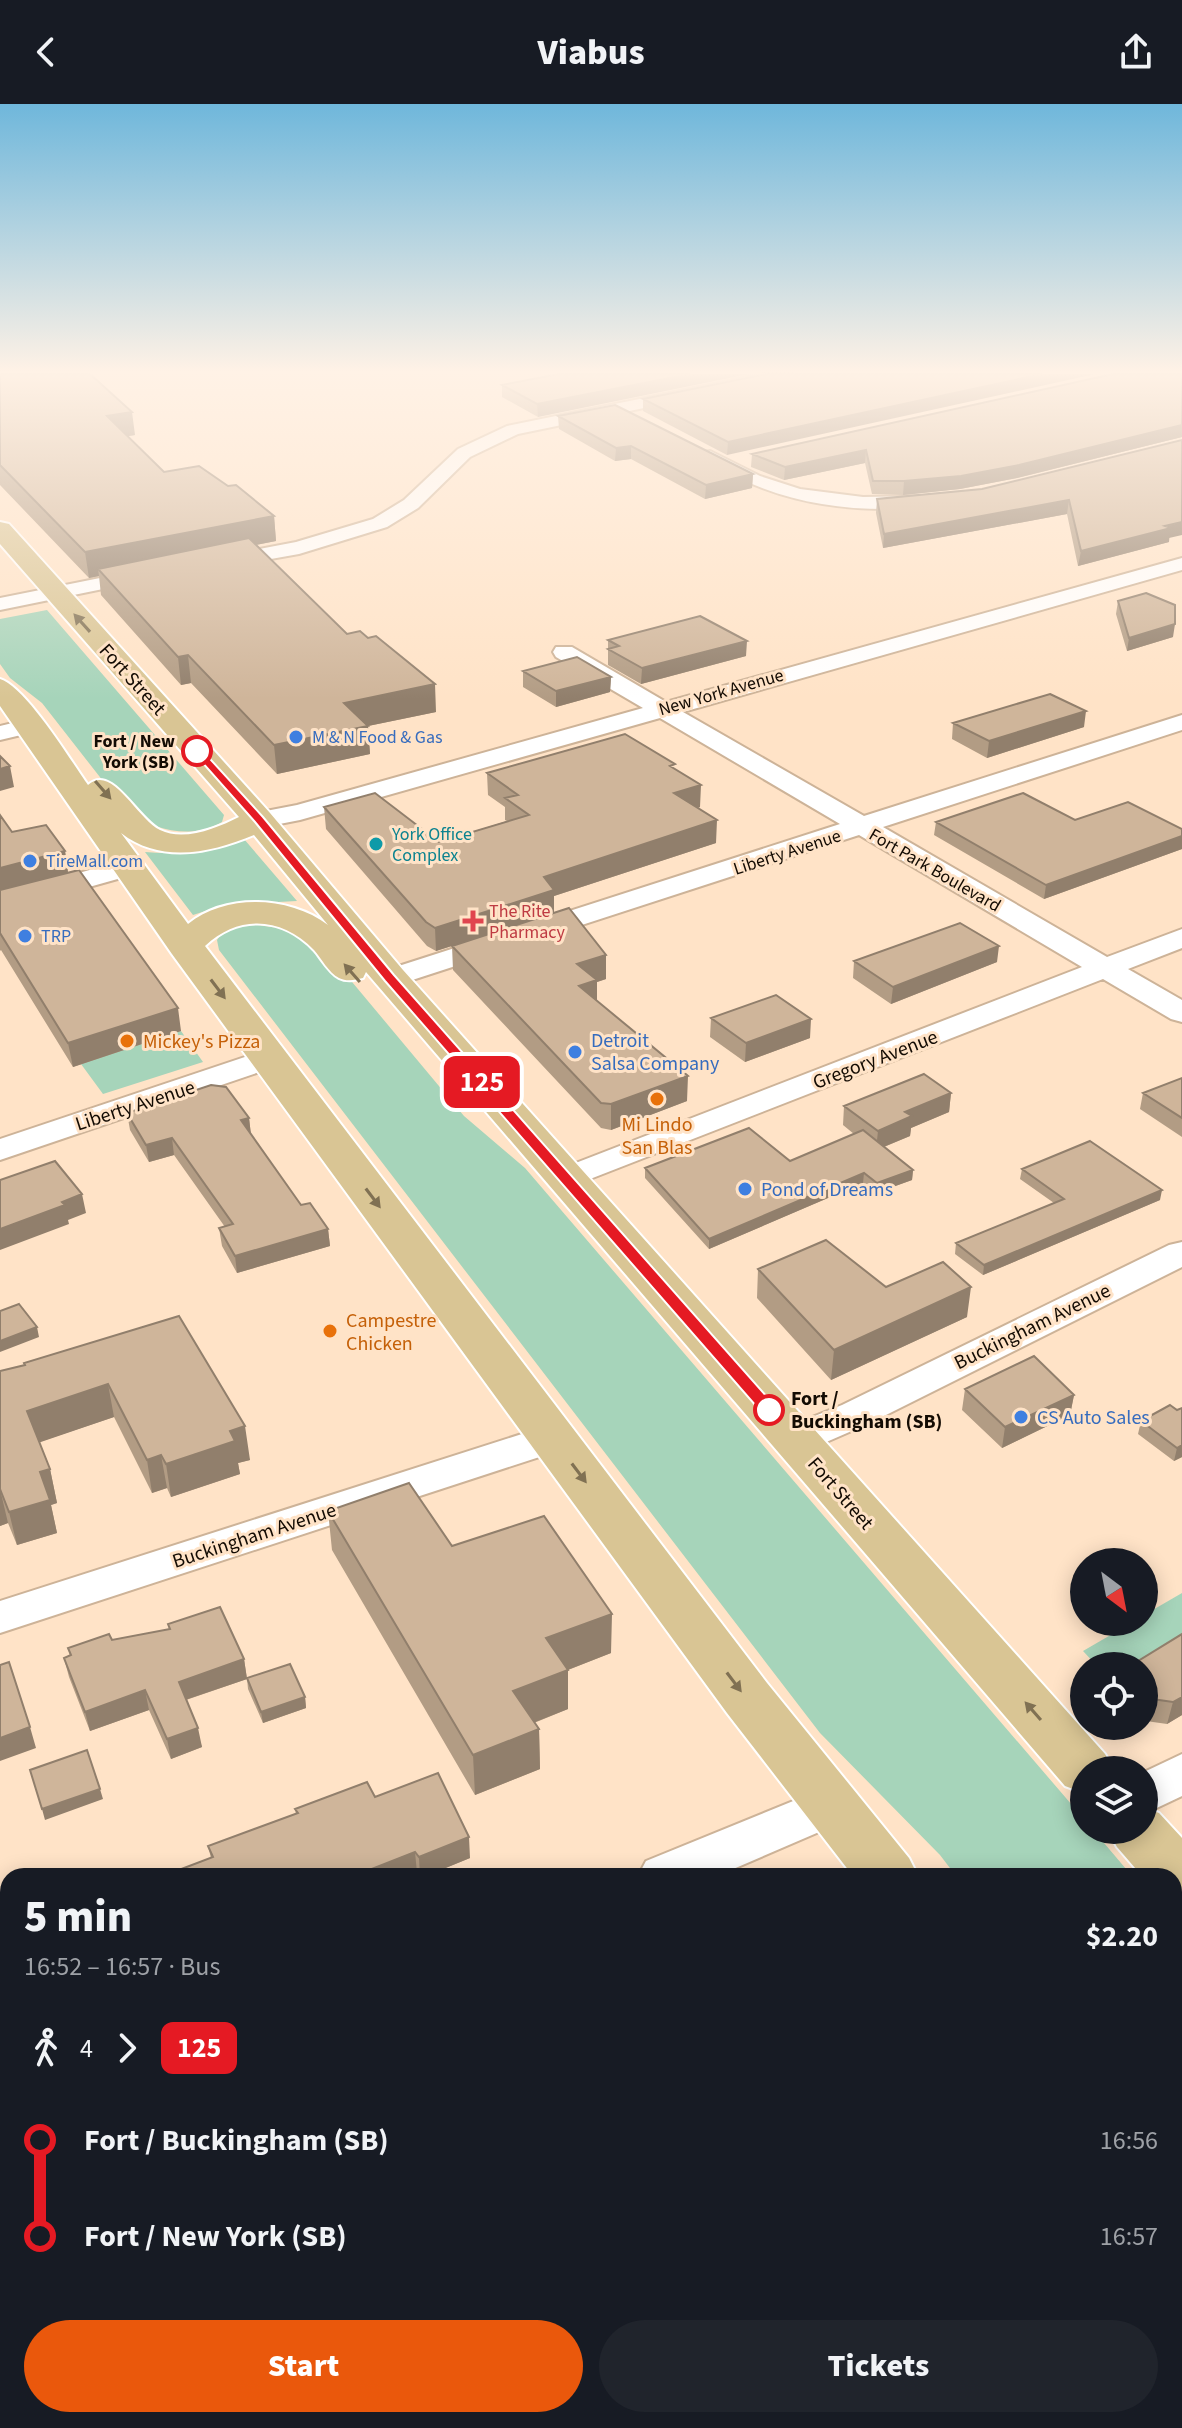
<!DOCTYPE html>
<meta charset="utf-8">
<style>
:root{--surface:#171b24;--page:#20242c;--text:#f1f3f6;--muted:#9ea1a6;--accent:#ea580c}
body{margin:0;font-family:"Source Sans 3",sans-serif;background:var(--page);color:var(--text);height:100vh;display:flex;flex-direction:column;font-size:30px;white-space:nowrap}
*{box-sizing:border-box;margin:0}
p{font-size:26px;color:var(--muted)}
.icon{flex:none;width:44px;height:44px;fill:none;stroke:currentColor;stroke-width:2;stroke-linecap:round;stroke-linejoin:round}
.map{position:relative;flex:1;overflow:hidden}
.side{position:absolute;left:0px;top:1764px;width:1182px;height:560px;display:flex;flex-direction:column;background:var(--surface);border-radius:24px 24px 0 0;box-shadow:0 4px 20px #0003}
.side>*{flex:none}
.badge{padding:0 16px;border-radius:12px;font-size:28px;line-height:52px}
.needle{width:52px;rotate:148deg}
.controls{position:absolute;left:1070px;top:1444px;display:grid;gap:16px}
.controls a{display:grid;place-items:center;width:88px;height:88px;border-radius:50%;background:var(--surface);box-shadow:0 4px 20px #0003;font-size:40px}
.map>.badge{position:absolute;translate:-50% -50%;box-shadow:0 0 0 4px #fff}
.legs{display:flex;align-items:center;gap:12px;height:88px;padding:0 24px;font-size:26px}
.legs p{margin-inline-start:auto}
.headline{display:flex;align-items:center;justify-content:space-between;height:136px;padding:0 24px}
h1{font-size:44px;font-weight:800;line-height:60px}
.primary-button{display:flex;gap:16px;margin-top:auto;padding:16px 24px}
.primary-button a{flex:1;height:92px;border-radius:48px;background:var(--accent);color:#fff;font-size:32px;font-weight:800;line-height:92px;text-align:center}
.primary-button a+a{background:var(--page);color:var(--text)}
ul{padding:0 24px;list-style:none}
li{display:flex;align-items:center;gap:28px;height:96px;font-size:30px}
li i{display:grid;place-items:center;width:12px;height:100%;margin:0 10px;background:currentColor}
li i::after{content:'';width:20px;height:20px;margin:-10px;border:6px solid;border-radius:50%;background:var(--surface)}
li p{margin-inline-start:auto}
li:first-child i{background:linear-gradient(#0000 50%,currentColor 0)}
li:last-child i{background:linear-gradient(currentColor 50%,#0000 0)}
header{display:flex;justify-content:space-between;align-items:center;height:104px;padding:0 24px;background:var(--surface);font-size:36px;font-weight:800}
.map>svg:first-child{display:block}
.green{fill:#a6d4ba}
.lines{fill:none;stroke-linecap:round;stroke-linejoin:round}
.minor-casing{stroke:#cdb398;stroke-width:4}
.major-casing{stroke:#fff;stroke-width:4}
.minor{fill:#fff;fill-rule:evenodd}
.major{fill:#d9c594;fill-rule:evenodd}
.wall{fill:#b29c84}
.shaded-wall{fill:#917f6c}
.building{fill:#cfb59a;stroke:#917f6c;stroke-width:2}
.oneway{fill:#807153}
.line-1{fill:#e51a23;stroke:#fff;stroke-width:2}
.shop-dot{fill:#3f7fe0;stroke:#ffe3c7;stroke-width:3}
.stop-1-dot{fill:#fff;stroke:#e51a23;stroke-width:4}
.culture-dot{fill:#0f9aa8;stroke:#ffe3c7;stroke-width:3}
.health-dot{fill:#e0444e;stroke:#ffe3c7;stroke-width:3}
.food-dot{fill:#e8710a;stroke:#ffe3c7;stroke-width:3}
.labels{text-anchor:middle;stroke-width:6;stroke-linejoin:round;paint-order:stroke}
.far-street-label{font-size:18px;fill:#130b03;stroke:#ffe3c7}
.far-shop-label{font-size:18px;fill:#366cbe;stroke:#ffe3c7;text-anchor:start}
.far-stop-label{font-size:18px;font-weight:bold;fill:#130b03;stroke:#ffe3c7;text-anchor:end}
.far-culture-label{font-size:18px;fill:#0d838f;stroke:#ffe3c7;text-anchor:start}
.far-health-label{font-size:18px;fill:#be3a42;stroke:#ffe3c7;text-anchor:start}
.street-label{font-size:20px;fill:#130b03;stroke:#ffe3c7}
.shop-label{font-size:20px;fill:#366cbe;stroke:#ffe3c7;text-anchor:start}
.food-label{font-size:20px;fill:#c56008;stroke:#ffe3c7;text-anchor:start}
.stop-label{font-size:20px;font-weight:bold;fill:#130b03;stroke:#ffe3c7;text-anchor:start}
</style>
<header><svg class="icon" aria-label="back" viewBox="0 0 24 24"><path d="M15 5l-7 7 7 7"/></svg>Viabus<svg class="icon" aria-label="share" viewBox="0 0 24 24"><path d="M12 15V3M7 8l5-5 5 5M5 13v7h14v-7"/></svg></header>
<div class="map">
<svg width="1182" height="2324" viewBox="0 0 1182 2324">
<rect width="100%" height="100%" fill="#ffe3c7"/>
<path class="green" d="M47,506L224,711L222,718C193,736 155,726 128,709L42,599L10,574L0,560V515Z
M244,735L297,797L224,801L193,811L145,748C180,751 211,747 244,735Z
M250,820L292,826L322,842L464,1012L525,1064L1084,1715V1726H1093L1132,1772H956L940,1751L820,1629L219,846L217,836L222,829L235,822Z
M181,927L203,958L103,990L81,960Z
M1182,1489V1548L1144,1562H1097L1083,1547L1133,1518H1144V1511Z
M1174,1820L1182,1830V2054L1174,2046Z"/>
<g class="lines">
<defs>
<path id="minor" d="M762,270H792L784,275L518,330L470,353L418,404L387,423L299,450L220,464L210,458L213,454L296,438L373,415L404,396L458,345L507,322Z
M710,347L760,372L800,385L863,393L926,392L936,398C927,408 907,405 894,405C822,406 766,392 704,356L701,352L704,348Z
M1182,454V466L683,608L864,712L1182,611V626L883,723L1107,853L1182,825V844L1128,865L1182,896V918L1171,915L1103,875L567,1084L555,1081L550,1074L555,1067L1082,863L859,731L400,880L390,883L380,880L375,874L380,868L840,720L660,614L300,716L259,724L250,722L246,716L250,710L297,701L643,604L556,553L553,548L556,543H572L666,598Z
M145,465L155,471L152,475L0,506V494Z
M29,615L38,617L41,622L38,627L0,636V622Z
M129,755L139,757L143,763L139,769L0,808V791Z
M269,945L280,947L285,954L280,961L0,1056V1035Z
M1182,1138V1163L870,1319L808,1346L794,1350L780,1346L774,1336L780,1326L842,1301L1169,1141Z
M553,1320L567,1324L573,1334L567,1344L0,1529V1497Z
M1182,1650V1692L1144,1710V1668Z
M830,1682L847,1688L854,1702L847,1716L717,1772H638L646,1757Z
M8,2015V2067L0,2070V2018Z
M1174,2291L1182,2294V2324H1115L1119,2316H1174Z"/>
<path id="major" d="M0,418L9,420L270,709L403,866L1105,1650L1114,1666H1084V1689L1065,1682L366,868L363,874C355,876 347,878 339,874C329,869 321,854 314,846C282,813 239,810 205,842L767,1579L909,1754L918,1772H853L727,1609L172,850L0,602V575C25,582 71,657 88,681C112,659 137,715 160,726C184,738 217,724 239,713L0,440ZM121,729C161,760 211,749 254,731L328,821C290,792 226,789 188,820Z
M1144,1704L1159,1709L1182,1734V1801L1174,1798V1772H1142L1117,1743L1108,1726H1144Z
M1174,2039L1182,2042V2114L1174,2111Z
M1174,2111L1182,2115V2190L1174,2187Z"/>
</defs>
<use href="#minor" class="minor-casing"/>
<use href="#major" class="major-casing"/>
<use href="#minor" class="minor"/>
<use href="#major" class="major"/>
</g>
<path class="wall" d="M0,270L135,331L128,332L164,368L228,382L274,412L276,437L256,441L347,530L436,608L368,622L370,650L277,670L191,579L181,581L101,491L99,472L89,474L0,381Z
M559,270L538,313L502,293V281Z
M767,270L727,351L643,307V295Z
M1182,270V333L1017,374L960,385L903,391L872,390L865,359L784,376L751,363L752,350Z
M558,312L753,370L752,384L705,395L631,355L615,357L559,325Z
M1182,336L1169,438L1078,462L1067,410L883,444L876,409L877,395L982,385Z
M1118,497L1173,533L1127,547L1116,510Z
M608,536L746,552L641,580L608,561Z
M523,567L611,573L610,588L556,603L523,583Z
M953,619L1084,623L987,654L952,635Z
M675,665L700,703L697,704L716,739L554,792V809L606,851V875L597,878V897L687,997L611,1026L601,1024L453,866L452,842L436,847L427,842L326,725L324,703L439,738L507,717L505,716V703L488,691L487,669Z
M0,711L12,728L65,747L68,768L181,927L73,963L1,846L0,847Z
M1075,716L1182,725V745L1044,795L934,731L936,718Z
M854,857L997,858L891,900L853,874Z
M711,914L810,934L745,958L710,933Z
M1182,974V1033L1140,1005L1143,989Z
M951,989L949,1008L911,1024L910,1032L884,1043L913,1066L912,1076L876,1089L863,1079L709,1145L645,1074V1064L790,1057L854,1030L843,1021L844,1002Z
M127,1009L249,1014L251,1031L301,1101L328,1125L330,1142L237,1169L222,1142L219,1124L225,1123L174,1051L149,1058L130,1026Z
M1022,1065L1160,1096L983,1171L955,1150L956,1139L1054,1099L1020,1075Z
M758,1165L886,1183L967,1213L831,1276L757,1194Z
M179,1212L250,1356L238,1359L240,1370L171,1393L167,1384L152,1389L114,1313L39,1338L50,1365L57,1399L51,1401L57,1429L17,1441L8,1419L0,1422V1267L24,1261V1259Z
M965,1285L1074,1291L1070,1311L1002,1344L962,1306Z
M1182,1304V1353L1174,1357L1138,1330L1141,1317L1177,1306Z
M328,1407L452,1442L611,1549L568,1566V1605L534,1619L539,1625L540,1665L475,1691L332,1446Z
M168,1520L244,1555L247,1575L186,1596L202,1643L171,1655L149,1606L90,1627L69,1573L64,1554L70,1551L68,1544L169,1525Z
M1182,1530V1611L1167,1620L1146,1617L1144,1614V1562Z
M247,1574L305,1593L306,1604L263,1619L248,1585Z
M375,1693L470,1754L426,1772H419L417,1769L409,1772H163L211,1754L208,1742L296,1710L295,1705Z
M847,2316H973L959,2324H852Z"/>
<path class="shaded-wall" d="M690,270H749L538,313L537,300Z
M1042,270H1095L727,351L728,338Z
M132,308L135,331L110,335L107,312Z
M1182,321V333L1017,374L960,385L903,391L904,377Z
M631,342V355L615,357L616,344Z
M866,346L865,359L784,376L785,363Z
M753,370L752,384L705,395L706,381Z
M1069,396L1067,410L883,444L884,430Z
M274,412L276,437L103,471L98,465L99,472L89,474L85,448Z
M1182,418V431L1169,434V438L1078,462L1081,447Z
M1175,520L1173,533L1127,547L1129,534Z
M747,537L746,552L641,580L642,564Z
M188,551L191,579L181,581L178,553Z
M611,573L610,588L556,603V587Z
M435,580L436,608L368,622L370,650L277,670L274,641L344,599Z
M1086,607L1084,623L987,654L989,637Z
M10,662L14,683L0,687V665Z
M701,681L700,703L674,711V689Z
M717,716L716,739L554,792V809L436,847L435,824L544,773Z
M1182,732V745L1044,795L1046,781Z
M65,747L68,769L0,788V764Z
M999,842L997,858L891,900L893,883Z
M606,851V875L597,878V901L579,907L577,860Z
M178,904L181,927L73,963L68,939Z
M811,915L810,934L745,958L746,939Z
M688,972L687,997L611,1026V1000Z
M951,989L949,1008L911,1024L910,1032L876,1046L878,1027L905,1008Z
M249,1014L251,1031L241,1016Z
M172,1034L174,1051L149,1058L146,1041Z
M913,1066L912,1076L876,1089L877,1079Z
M864,1069L863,1079L709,1145V1135Z
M1162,1086L1160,1096L983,1171L984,1161Z
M82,1090L86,1109L68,1116L69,1120L0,1146V1125L62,1098Z
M328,1125L330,1142L237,1169L235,1152Z
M971,1183L967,1213L831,1276L834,1246Z
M37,1223L39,1233L0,1248V1237Z
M108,1280L114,1313L35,1340L27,1307Z
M1074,1291L1070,1311L1002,1344L1005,1323Z
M245,1322L250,1356L238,1359L240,1370L171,1393L166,1360L230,1327Z
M1182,1341V1353L1174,1357L1177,1344Z
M161,1351L167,1384L152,1389L147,1356Z
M50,1365L57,1399L51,1401L57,1429L17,1441L9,1408L40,1368Z
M0,1385L8,1419L0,1422Z
M612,1510L611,1549L547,1574L546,1534Z
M244,1555L247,1575L182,1597L179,1578Z
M568,1566V1605L515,1626L513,1587Z
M145,1586L149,1606L90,1627L85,1608Z
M305,1593L306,1604L263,1619L261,1608Z
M1182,1593V1611L1167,1620L1173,1598Z
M30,1623L36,1644L0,1657V1634Z
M198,1624L202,1643L171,1655L167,1635Z
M539,1625L540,1665L475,1691L473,1651Z
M100,1685L103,1695L45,1716L42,1705Z
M469,1733L470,1754L426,1772H420L419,1753Z
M415,1748L417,1769L409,1772H354Z
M8,1905V1928L0,1932V1908Z
M0,2199L8,2230V2239L0,2207Z
M8,2253V2276L0,2279V2256Z
M918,2316H973L959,2324H904Z"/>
<path class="building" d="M0,270H90L132,308L107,312L164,368L199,362L228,382L236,381L274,412L85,448L0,361Z
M559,270H690L537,300L502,281Z
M767,270H1042L728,338L643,295Z
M1113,270H1182V321L1019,361L961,372L904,377H873L866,346L785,363L752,350Z
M615,301L753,370L706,381L631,342L616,344L558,312Z
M1182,336V418L1165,422L1171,424L1081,447L1069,396L884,430L877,395L982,385Z
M249,434L347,530L360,527L368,534L376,532L435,580L344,599L368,622L274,641L188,551L178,553L98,465Z
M1146,489L1175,501V520L1129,534L1118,497Z
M700,512L747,537L642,564L608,545L619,542L608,536Z
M577,553L611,573L556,587L523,567Z
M1050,590L1086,607L989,637L953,619Z
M625,630L675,660L670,662L701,681L674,689L717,716L544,773L554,786L435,824L426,818L324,703L375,689L439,738L529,711L505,694L518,691L487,669Z
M0,652L10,662L0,665Z
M1023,689L1075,716L1128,698L1182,725V732L1046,781L936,718Z
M0,711L12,728L46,721L65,747L0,764Z
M79,766L178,904L68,939L0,829V786Z
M569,804L606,851L577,860L597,876L579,882L688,972L611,1000L601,999L452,842Z
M960,819L999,842L893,883L854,857Z
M776,891L811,915L746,939L711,914Z
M924,970L951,989L905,1008L912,1012L878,1027L844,1002Z
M1182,974V1014L1143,989Z
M211,981L226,983L249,1014L241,1016L301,1101L310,1099L328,1125L235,1152L219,1124L233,1120L172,1034L146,1041L127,1009Z
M749,1024L790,1057L863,1026L913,1066L877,1079L864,1069L709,1135L645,1064Z
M1090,1037L1162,1086L984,1161L956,1139L1064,1095L1022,1065Z
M55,1057L82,1090L62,1098L65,1101L0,1125V1076Z
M826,1136L886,1183L943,1158L971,1183L834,1246L758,1165Z
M19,1200L37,1223L0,1237V1207Z
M179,1212L245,1322L230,1327L235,1337L166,1360L161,1351L147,1356L108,1280L27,1307L50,1365L40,1368L50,1396L9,1408L0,1385V1267L25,1261L24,1259Z
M1034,1252L1074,1291L1005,1323L965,1285Z
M1170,1301L1177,1306L1182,1304V1341L1177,1344L1141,1317Z
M409,1379L452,1442L544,1412L612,1510L546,1534L568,1566L513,1587L539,1625L473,1651L328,1407Z
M220,1503L244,1555L179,1578L198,1624L167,1635L145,1586L85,1608L64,1554L71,1551L68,1544L109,1530L112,1536L170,1525L168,1520Z
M1182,1530V1593L1173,1598L1152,1595L1144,1587V1562H1130Z
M9,1558L30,1623L0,1634V1561Z
M290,1560L305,1593L261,1608L247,1574Z
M87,1646L100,1685L42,1705L30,1666Z
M438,1669L469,1733L419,1753L415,1748L354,1772H163L213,1753L208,1742L298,1709L295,1705L367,1678L375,1693Z
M8,1837V1905L0,1908V1838L1,1840Z
M0,2207L8,2239V2253L0,2256Z
M472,2316H488L489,2320L496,2316H678L682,2324H456Z
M874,2316H918L904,2324H879Z"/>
<defs><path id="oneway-solid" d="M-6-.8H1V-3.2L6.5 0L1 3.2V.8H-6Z" transform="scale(2)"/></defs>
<g class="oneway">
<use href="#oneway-solid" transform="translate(82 519) rotate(-132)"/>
<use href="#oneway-solid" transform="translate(103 686) rotate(49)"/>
<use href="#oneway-solid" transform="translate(352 869) rotate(-131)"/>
<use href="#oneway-solid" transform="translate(218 885) rotate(53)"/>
<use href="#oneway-solid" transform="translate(373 1094) rotate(53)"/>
<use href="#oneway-solid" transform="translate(579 1369) rotate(53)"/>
<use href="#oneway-solid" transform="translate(734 1578) rotate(53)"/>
<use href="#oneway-solid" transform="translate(1033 1607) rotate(-131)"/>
</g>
<linearGradient id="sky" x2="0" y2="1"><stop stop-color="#6fb7db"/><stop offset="0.45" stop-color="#fff2e6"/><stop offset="1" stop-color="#fff2e6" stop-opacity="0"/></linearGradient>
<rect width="1182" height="595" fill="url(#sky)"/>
<path class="line-1" d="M194,645H201L263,713L394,871L775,1302L778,1306L775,1310H763L385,877L255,718L194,649Z"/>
<g class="shop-dot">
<circle cx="296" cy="633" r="8"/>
<circle cx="30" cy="757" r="8"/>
<circle cx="25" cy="832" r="8"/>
<circle cx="575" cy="948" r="8"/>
<circle cx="745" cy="1085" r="8"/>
<circle cx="1021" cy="1313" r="8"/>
</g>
<g class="stop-1-dot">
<circle cx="197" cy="647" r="14"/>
<circle cx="769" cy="1306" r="14"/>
</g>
<circle class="culture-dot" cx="376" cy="740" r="8"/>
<path class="health-dot" d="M469 805h8v8h8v8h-8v8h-8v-8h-8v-8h8z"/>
<g class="food-dot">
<circle cx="127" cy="937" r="8"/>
<circle cx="657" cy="995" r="8"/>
<circle cx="330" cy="1227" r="8"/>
</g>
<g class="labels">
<g class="far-street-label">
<text transform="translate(721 588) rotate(-16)" y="6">New York Avenue</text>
<text transform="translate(787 748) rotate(-18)" y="6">Liberty Avenue</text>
<text transform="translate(935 766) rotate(30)" y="6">Fort Park Boulevard</text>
</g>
<g class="far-shop-label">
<text x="312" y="639">M &amp; N Food &amp; Gas</text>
<text x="46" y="763">TireMall.com</text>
<text x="41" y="838">TRP</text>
</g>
<g class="far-stop-label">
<text x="175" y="643">Fort / New<tspan x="175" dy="21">York (SB)</tspan></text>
</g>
<g class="far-culture-label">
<text x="392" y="736">York Office<tspan x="392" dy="21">Complex</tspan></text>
</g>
<g class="far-health-label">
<text x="489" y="813">The Rite<tspan x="489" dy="21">Pharmacy</tspan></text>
</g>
<g class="street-label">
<text transform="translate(133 575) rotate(48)" y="7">Fort Street</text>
<text transform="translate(875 955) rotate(-21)" y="7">Gregory Avenue</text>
<text transform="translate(135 1001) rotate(-18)" y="7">Liberty Avenue</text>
<text transform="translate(1032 1222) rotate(-26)" y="7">Buckingham Avenue</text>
<text transform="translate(841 1389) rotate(49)" y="7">Fort Street</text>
<text transform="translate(254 1431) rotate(-18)" y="7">Buckingham Avenue</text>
</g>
<g class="shop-label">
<text x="591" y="943">Detroit<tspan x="591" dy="23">Salsa Company</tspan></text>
<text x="761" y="1092">Pond of Dreams</text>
<text x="1037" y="1320">CS Auto Sales</text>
</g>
<g class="food-label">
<text x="143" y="944">Mickey's Pizza</text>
<text x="657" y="1027" text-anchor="middle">Mi Lindo<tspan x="657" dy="23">San Blas</tspan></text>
<text x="346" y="1223">Campestre<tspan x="346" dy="23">Chicken</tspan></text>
</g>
<g class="stop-label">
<text x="791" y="1301">Fort /<tspan x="791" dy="23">Buckingham (SB)</tspan></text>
</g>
</g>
</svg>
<div class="controls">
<a><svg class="needle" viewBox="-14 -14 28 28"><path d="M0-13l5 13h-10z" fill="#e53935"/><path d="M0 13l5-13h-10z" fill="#9ea1a6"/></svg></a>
<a><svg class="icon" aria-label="locate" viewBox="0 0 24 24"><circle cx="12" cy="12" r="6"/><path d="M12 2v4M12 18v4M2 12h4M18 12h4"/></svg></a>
<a><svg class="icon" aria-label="layers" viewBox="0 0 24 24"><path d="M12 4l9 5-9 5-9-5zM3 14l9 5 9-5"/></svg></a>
</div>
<b class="badge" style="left:482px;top:978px;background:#e51a23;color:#fff">125</b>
<section class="side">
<div class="headline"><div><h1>5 min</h1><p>16:52 – 16:57 · Bus</p></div><b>$2.20</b></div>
<div class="legs"><svg class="icon" aria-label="walk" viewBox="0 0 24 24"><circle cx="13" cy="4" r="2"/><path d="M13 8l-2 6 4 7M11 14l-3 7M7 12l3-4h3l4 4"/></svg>4<svg class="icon" aria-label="forward" viewBox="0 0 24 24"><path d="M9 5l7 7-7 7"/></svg><b class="badge" style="background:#e51a23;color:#fff">125</b></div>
<ul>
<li><i style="color:#e51a23"></i><b>Fort / Buckingham (SB)</b><p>16:56</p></li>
<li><i style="color:#e51a23"></i><b>Fort / New York (SB)</b><p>16:57</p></li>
</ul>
<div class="primary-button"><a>Start</a><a>Tickets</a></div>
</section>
</div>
